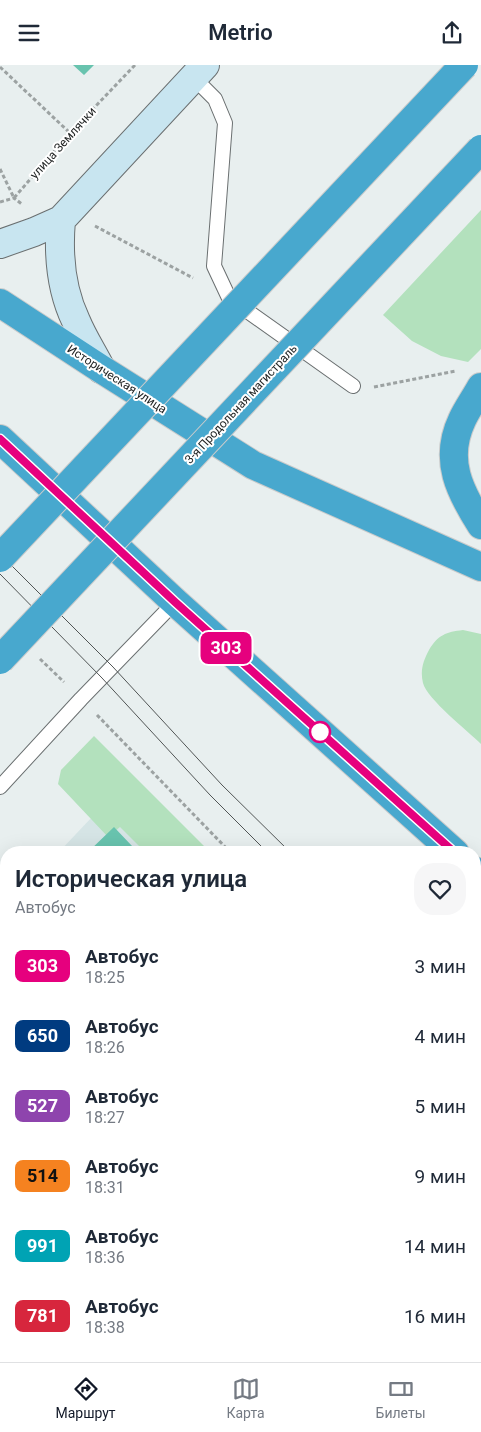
<!DOCTYPE html>
<html lang="ru">
<meta charset="utf-8">
<style>
:root{--surface:#fff;--page:#f6f6f7;--text:#1f2937;--muted:#747a83;--line:#e0e1e3;--accent:#111827}
body{margin:0;font-family:Roboto,sans-serif;background:var(--page);color:var(--text);height:100vh;display:flex;flex-direction:column;font-size:19px;white-space:nowrap}
*{box-sizing:border-box;margin:0}
p{font-size:16px;color:var(--muted)}
.icon{flex:none;width:28px;height:28px;fill:none;stroke:currentColor;stroke-width:2;stroke-linecap:round;stroke-linejoin:round}
.map{position:relative;flex:1;overflow:hidden}
.drawer{position:absolute;left:0px;top:781px;width:481px;height:516px;display:flex;flex-direction:column;background:var(--surface);border-radius:20px 20px 0 0;box-shadow:0 5px 20px #0002}
.drawer>*{flex:none}
.badge{padding:0 10px;border-radius:8px;font-size:18px;line-height:32px}
.map>.badge{position:absolute;translate:-50% -50%;box-shadow:0 0 0 2px #fff}
.round{display:grid;place-items:center;flex:none;width:52px;height:52px;border-radius:20px;background:var(--page)}
.head{display:flex;align-items:center;justify-content:space-between;height:85px;padding:0 15px}
h1{font-size:24px;font-weight:600;line-height:38px}
ul{padding:0;list-style:none}
li{display:flex;align-items:center;gap:15px;height:70px;padding:0 15px}
li div{flex:1}
li b{display:block;font-size:19px}
li em{font-style:normal}
li .badge{min-width:55px;font-weight:700;text-align:center}
header{display:flex;justify-content:space-between;align-items:center;height:65px;padding:0 15px;background:var(--surface);font-size:22px;font-weight:600}
.tabs{display:flex;justify-content:space-around;align-items:center;height:70px;border-top:1px solid var(--line);background:var(--surface);font-size:14px;color:var(--muted)}
.tabs a{display:grid;justify-items:center;gap:2px}
.tabs .active{color:var(--accent)}
.map>svg:first-child{display:block}
.built{fill:#d5e4e5}
.green{fill:#b3e1bd}
.building{fill:#68c3ae}
.lines{fill:none;stroke-linecap:round;stroke-linejoin:round}
.lane-casing{stroke:#6a6f70;stroke-width:16}
.secondary-casing{stroke:#6a6f70;stroke-width:30}
.highway-casing{stroke:#cacbcb;stroke-width:30}
.path{stroke:#9ca2a2;stroke-width:3;stroke-dasharray:4 2.5;stroke-linecap:butt}
.lane{stroke:#fff;stroke-width:14}
.secondary{stroke:#c8e5f0;stroke-width:28}
.highway{stroke:#48a8ce;stroke-width:28}
.tram{stroke:#515555;stroke-width:1}
.highway-bridge-casing{stroke:#cacbcb;stroke-width:30;stroke-linecap:butt}
.highway-bridge{stroke:#48a8ce;stroke-width:28}
.line-casing{stroke:#fff;stroke-width:11}
.line{stroke:#e6007e;stroke-width:8}
.stop-dot{fill:#fff;stroke:#e6007e;stroke-width:2.5}
.labels{text-anchor:middle;stroke-width:4;stroke-linejoin:round;paint-order:stroke}
.street-label{font-size:12px;fill:#222525;stroke:#fff}
</style>
<header><svg class="icon" aria-label="menu" viewBox="0 0 24 24"><path d="M4 6h16M4 12h16M4 18h16"/></svg>Metrio<svg class="icon" aria-label="share" viewBox="0 0 24 24"><path d="M12 15V3M7 8l5-5 5 5M5 13v7h14v-7"/></svg></header>
<div class="map">
<svg width="481" height="1297" viewBox="0 0 481 1297">
<rect width="100%" height="100%" fill="#e8efef"/>
<path class="built" d="M110,733L165,788H58Z
M6,840V1291H475V1093L481,1099V1297H0V847Z"/>
<path class="green" d="M481,145V284L468,297L441,291L412,276L383,250Z
M463,565L481,569V679C468,666 427,634 423,618C420,606 423,596 429,585C438,570 446,567 463,565Z
M94,671L210,787H145L120,762L108,772L58,719L61,705Z
M475,1071L481,1077V1139L475,1134Z"/>
<path class="building" d="M73,0H94L84,10Z
M114,762L132,781L125,788H87Z
M0,894L6,900V1004L0,998Z
M0,1165L6,1171V1199L0,1206Z
M6,1229V1291H26L20,1297H0V1236Z
M271,1291H379L385,1297H277Z"/>
<g class="lines">
<defs>
<path id="lane" d="M193,12L215,34L225,58L214,201L229,233L353,321
M0,722L81,634L175,537
M156,1297L162,1291"/>
<path id="secondary" d="M61,155C58,189 61,225 76,256C83,273 93,288 101,304
M0,179L34,167L61,155L205,0"/>
<path id="highway" d="M0,238L101,304L253,400L481,502
M481,322C475,333 467,344 462,355C443,395 460,427 481,460
M0,374L175,537L455,788
M475,806L481,812"/>
</defs>
<use href="#lane" class="lane-casing"/>
<use href="#secondary" class="secondary-casing"/>
<use href="#highway" class="highway-casing"/>
<path class="path" d="M0,2L70,68
M0,104L14,133L70,68L135,0
M0,137L14,133L23,140
M95,161L193,213
M374,322L456,306
M40,594L64,617
M97,650L231,788
M475,1046L481,1053"/>
<use href="#lane" class="lane"/>
<use href="#secondary" class="secondary"/>
<use href="#highway" class="highway"/>
<path class="tram" d="M0,489L113,602L222,720L291,788
M0,509L102,613L210,730L268,788
M475,970L481,976
M475,993L481,999"/>
<defs>
<path id="highway-bridge" d="M0,493L464,0
M0,595L481,84"/>
</defs>
<use href="#highway-bridge" class="highway-bridge-casing"/>
<use href="#highway-bridge" class="highway-bridge"/>
</g>
<g class="lines">
<defs>
<path id="line" d="M0,374L175,537L455,788"/>
</defs>
<use href="#line" class="line-casing"/>
<use href="#line" class="line"/>
</g>
<circle class="stop-dot" cx="320" cy="667" r="10"/>
<g class="labels">
<g class="street-label">
<text transform="translate(63 78) rotate(-48)" y="4">улица Землячки</text>
<text transform="translate(117 314) rotate(33)" y="4">Историческая улица</text>
<text transform="translate(241 339) rotate(-47)" y="4">3-я Продольная магистраль</text>
</g>
</g>
</svg>
<b class="badge" style="left:226px;top:583px;background:#e6007e;color:#fff">303</b>
<section class="drawer">
<div class="head"><div><h1>Историческая улица</h1><p>Автобус</p></div><a class="round"><svg class="icon" aria-label="heart" viewBox="0 0 24 24"><path d="M12 20l-8-8c-3-5 5-10 8-4 3-6 11-1 8 4z"/></svg></a></div>
<ul>
<li><span class="badge" style="background:#e6007e;color:#fff">303</span><div><b>Автобус</b><p>18:25</p></div><em>3 мин</em></li>
<li><span class="badge" style="background:#003b80;color:#fff">650</span><div><b>Автобус</b><p>18:26</p></div><em>4 мин</em></li>
<li><span class="badge" style="background:#8e44ad;color:#fff">527</span><div><b>Автобус</b><p>18:27</p></div><em>5 мин</em></li>
<li><span class="badge" style="background:#f58220;color:#111">514</span><div><b>Автобус</b><p>18:31</p></div><em>9 мин</em></li>
<li><span class="badge" style="background:#00a3b4;color:#fff">991</span><div><b>Автобус</b><p>18:36</p></div><em>14 мин</em></li>
<li><span class="badge" style="background:#d7263d;color:#fff">781</span><div><b>Автобус</b><p>18:38</p></div><em>16 мин</em></li>
</ul>
</section>
</div>
<nav class="tabs">
<a class="active"><svg class="icon" aria-label="directions" viewBox="0 0 24 24"><path d="M12 3l9 9-9 9-9-9zM9 14v-3h6M13 9l2 2-2 2"/></svg>Маршрут</a>
<a><svg class="icon" aria-label="map" viewBox="0 0 24 24"><path d="M3 6l6-2 6 2 6-2v14l-6 2-6-2-6 2zM9 4v14M15 6v14"/></svg>Карта</a>
<a><svg class="icon" aria-label="tickets" viewBox="0 0 24 24"><path d="M3 7h18v10H3zM15 7v10"/></svg>Билеты</a>
</nav>
